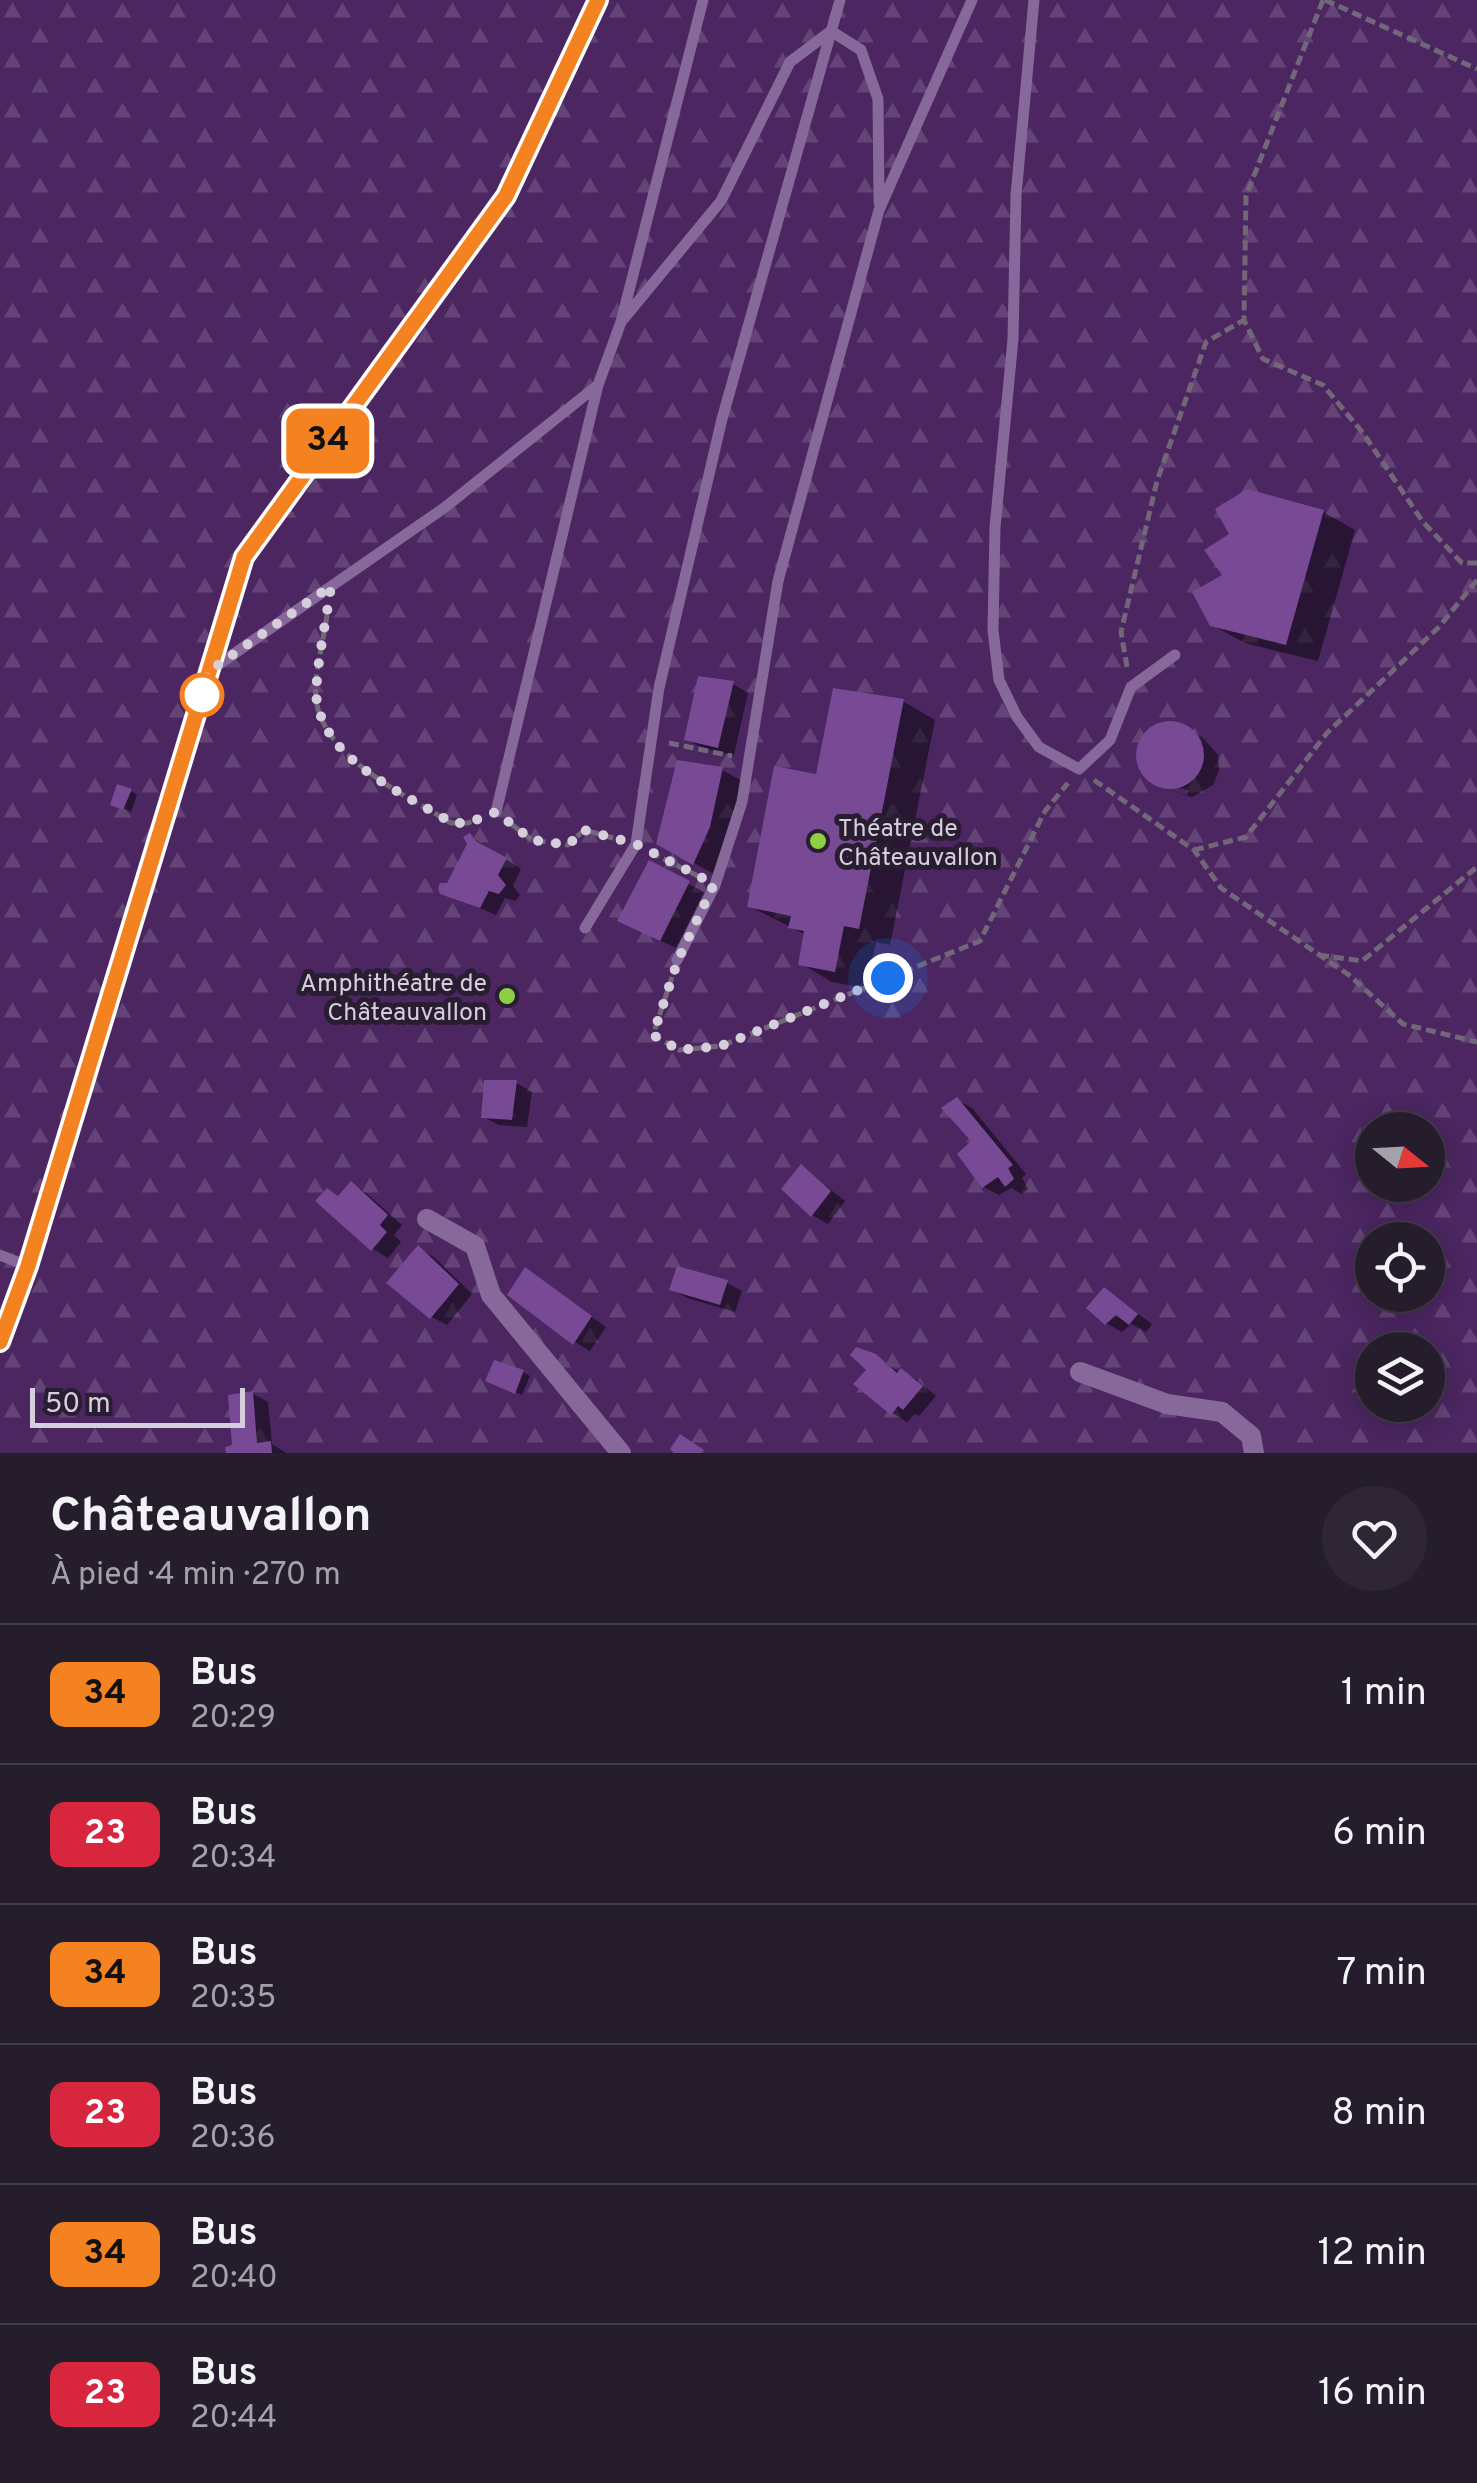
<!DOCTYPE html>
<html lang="fr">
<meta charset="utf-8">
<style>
:root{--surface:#261d2c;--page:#2e2634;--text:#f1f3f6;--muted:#a4a2a9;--line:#423b48}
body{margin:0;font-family:Overpass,sans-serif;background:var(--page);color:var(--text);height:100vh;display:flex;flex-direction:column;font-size:38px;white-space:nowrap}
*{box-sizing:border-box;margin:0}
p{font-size:32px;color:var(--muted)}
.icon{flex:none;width:55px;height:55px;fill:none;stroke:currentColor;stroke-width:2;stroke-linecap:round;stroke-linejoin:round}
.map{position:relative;height:1453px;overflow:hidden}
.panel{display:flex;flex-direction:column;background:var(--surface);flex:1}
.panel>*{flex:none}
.badge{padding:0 20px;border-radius:15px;font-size:35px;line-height:65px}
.needle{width:65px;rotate:108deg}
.controls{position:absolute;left:1355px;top:1112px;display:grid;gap:20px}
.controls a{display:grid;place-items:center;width:90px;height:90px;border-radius:50%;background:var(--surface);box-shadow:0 5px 25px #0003,0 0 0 2px var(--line);font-size:50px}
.scale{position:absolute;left:30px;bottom:25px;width:215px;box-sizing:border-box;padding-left:10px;border:5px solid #d5cedb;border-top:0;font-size:28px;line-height:35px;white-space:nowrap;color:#d5cedb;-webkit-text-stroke:8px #291d31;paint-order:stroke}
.you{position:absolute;width:50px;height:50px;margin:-25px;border:8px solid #fff;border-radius:50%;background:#1a73e8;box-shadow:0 0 0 15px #1a73e833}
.map>.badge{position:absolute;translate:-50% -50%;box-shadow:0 0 0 5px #fff}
.round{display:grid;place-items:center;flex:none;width:105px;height:105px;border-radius:52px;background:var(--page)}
.overview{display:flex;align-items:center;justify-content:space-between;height:170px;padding:0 50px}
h1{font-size:48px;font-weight:700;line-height:75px}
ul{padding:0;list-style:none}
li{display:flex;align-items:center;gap:30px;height:140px;padding:0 50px;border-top:2px solid var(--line)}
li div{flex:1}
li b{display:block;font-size:38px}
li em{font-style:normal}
li .badge{min-width:110px;font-weight:700;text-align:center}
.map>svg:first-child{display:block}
.forest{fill:url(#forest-firs);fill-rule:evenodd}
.shadow{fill:#0007}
.building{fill:#784a95}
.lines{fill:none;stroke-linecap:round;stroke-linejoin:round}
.path{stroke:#716778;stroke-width:5;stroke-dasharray:10 5;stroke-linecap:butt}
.service{stroke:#86689a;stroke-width:11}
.minor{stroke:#86689a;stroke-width:20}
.line-casing{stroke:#fff;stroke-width:22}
.line{stroke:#f58220;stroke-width:15}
.walk{stroke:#d5cedb;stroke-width:10;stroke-dasharray:0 18}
.stop-dot{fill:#fff;stroke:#f58220;stroke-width:5}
.poi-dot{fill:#8dce44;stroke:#291d31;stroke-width:4}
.labels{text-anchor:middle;stroke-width:10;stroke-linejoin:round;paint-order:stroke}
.poi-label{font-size:25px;fill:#d5cedb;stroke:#291d31;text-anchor:start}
</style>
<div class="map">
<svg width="1477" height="1453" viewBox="0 0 1477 1453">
<defs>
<pattern id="forest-firs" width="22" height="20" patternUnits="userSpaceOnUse" patternTransform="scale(2.5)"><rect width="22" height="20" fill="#4b2661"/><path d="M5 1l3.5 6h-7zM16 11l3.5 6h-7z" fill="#644477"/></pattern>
</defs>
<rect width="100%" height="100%" fill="#33273b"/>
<path class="forest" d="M0,0H1477V1453H0ZM1372,1130H1428V1185H1372ZM1372,1240H1428V1295H1372ZM1372,1350H1428V1405H1372Z"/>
<path class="shadow" d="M1323,512L1355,530L1318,661L1245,643L1212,625L1226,576Z
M733,684L748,693L734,755L702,748L686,739Z
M835,691L904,702L935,720L890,945L876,942L866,988L832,982L800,963L806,935L749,906L818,777Z
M1162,725L1186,727L1202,737L1218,755L1219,770L1213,785L1192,797L1167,790L1187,795L1188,790L1161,784V787L1153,782L1139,762L1143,739Z
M679,763L722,770L746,783L717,876L659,843Z
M131,791L137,795L131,812L119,807Z
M470,836L521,869L513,886L520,895L515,901L505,898L496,915L442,892L470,844Z
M650,863L704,892L676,948L635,929Z
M516,1083L532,1092L527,1127L499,1125L483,1117Z
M957,1100L972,1108L1026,1174L1022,1178L1028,1189L1022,1194L1011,1188L999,1195L984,1187L974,1142Z
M802,1167L845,1201L828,1224L812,1215Z
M351,1184L366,1193L402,1225L394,1235L401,1242L388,1258L373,1249L319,1201L339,1198Z
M418,1248L434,1257L472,1294L447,1325L432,1317Z
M539,1280L606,1327L590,1351L575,1342Z
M727,1283L742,1291L735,1312L687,1298L672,1289Z
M1105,1290L1152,1324L1146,1332L1131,1324L1122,1332L1106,1323Z
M875,1356L900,1373L902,1371L917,1380L936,1396L919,1416L915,1414L907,1422L892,1413L870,1369Z
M523,1372L530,1376L522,1395L495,1384Z
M253,1394L268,1402L272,1444L286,1453H228L235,1447Z"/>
<path class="building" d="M1247,489L1324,510L1286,645L1210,626L1192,592L1222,575L1204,550L1229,534L1215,509Z
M698,676L734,681L718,748L684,740Z
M833,688L904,699L859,929L844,926L835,972L798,965L804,931L788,928L791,916L747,907L774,766L816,774Z
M1136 755a34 34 0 1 1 68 0a34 34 0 1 1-68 0Z
M677,760L723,767L710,827L693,865L656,844Z
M117,784L132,789L123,810L110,805Z
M470,833L476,841L507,858L498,875L506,885L499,894L489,891L480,908L440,894L438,889L440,883H447L467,844L463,837Z
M649,860L690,881L660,941L617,921Z
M484,1080H517L512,1120L481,1118Z
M957,1097L1013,1165L1008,1168L1014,1179L1005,1187L998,1177L982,1188L957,1154L971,1141L941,1108Z
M801,1164L831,1191L811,1217L781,1189Z
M351,1181L388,1215L380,1225L387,1232L371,1251L315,1201L327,1188L338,1196Z
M418,1245L459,1284L430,1319L386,1283Z
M677,1266L728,1280L720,1305L669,1290Z
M525,1267L592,1316L573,1345L507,1295Z
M1104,1287L1138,1314L1129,1325L1116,1315L1105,1325L1086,1308Z
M856,1347L876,1354L897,1373L901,1368L923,1386L903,1410L898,1406L891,1415L853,1384L866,1370L850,1355Z
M494,1360L524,1370L515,1394L485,1381Z
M253,1391L257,1443L271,1441L272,1453H226L225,1447L232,1445L228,1395Z
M680,1434L704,1450L702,1453H674L670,1449Z"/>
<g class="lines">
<path class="path" d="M1323,0L1246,196L1244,320L1263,359L1323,385L1363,433L1423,522L1462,563H1477
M1325,0L1477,69
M327,615C324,639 313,678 316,700C325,759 406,795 451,823H468L480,818
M1127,667L1121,632L1157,481L1206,342L1244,320
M669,743L732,756
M1094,780L1194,850L1221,888L1349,975L1403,1024L1477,1042
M511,824L532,840L568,845L584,830L617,839
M1194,850L1246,837L1327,733L1439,627L1477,580
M650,852L698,876
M1319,955L1362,961L1477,867
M672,977L653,1035L679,1050L721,1046L980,941L1045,811L1068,783"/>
<path class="service" d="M1034,0L1016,195L1013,339L995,527L993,630L999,680L1017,717L1039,747L1079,769L1110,740L1131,687L1175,655
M621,322L721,201L790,62L831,31L861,50L878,99L879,203
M598,385L621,322L703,0
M212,669L444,508L598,385L496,812
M585,928L636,844L659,688L722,419L840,0
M677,960L715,885L742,802L778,581L879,210L972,0
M0,1255L28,1266"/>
<path class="minor" d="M427,1219L475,1246L491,1295L621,1453
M0,1342L28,1266L244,557L506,196L598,0
M1080,1372L1167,1404L1222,1412L1251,1436L1254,1453"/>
</g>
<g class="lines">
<defs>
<path id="line" d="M0,1342L28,1266L244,557L506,196L598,0"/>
</defs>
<use href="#line" class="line-casing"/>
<use href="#line" class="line"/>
<path class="walk" d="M202,695L208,672L331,586C328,611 313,681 317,702C328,763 404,793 452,823H468L496,812L532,840L568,845L584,830L636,844L714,884L678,960L653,1035L679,1050L721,1046L888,978"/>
</g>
<circle class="stop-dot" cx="202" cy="695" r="20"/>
<g class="poi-dot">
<circle cx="818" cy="841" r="10"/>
<circle cx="507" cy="996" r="10"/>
</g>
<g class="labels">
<g class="poi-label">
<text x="838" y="836">Théatre de<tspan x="838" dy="29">Châteauvallon</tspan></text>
<text x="487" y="991" text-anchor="end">Amphithéatre de<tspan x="487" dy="29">Châteauvallon</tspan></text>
</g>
</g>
</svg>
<div class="controls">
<a><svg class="needle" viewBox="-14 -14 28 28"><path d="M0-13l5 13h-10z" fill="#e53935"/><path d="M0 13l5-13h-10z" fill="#a4a2a9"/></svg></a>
<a><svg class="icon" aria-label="locate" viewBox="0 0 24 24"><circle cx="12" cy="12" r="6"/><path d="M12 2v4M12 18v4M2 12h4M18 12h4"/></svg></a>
<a><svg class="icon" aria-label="layers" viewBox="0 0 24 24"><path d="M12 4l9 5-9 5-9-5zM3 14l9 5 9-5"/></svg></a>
</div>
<div class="scale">50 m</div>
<div class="you" style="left:888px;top:978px"></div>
<b class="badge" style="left:328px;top:441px;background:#f58220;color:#111">34</b>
</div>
<section class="panel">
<div class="overview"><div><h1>Châteauvallon</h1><p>À pied · 4 min · 270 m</p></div><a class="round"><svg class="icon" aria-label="heart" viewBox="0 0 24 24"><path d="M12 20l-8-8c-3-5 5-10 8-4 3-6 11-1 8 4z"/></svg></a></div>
<ul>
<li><span class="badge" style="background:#f58220;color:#111">34</span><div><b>Bus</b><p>20:29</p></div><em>1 min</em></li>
<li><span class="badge" style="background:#d7263d;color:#fff">23</span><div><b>Bus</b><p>20:34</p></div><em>6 min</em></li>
<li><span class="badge" style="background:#f58220;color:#111">34</span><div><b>Bus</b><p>20:35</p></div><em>7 min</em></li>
<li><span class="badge" style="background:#d7263d;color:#fff">23</span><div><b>Bus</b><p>20:36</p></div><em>8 min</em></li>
<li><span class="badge" style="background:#f58220;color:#111">34</span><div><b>Bus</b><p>20:40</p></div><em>12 min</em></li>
<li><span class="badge" style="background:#d7263d;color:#fff">23</span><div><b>Bus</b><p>20:44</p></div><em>16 min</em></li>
</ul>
</section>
